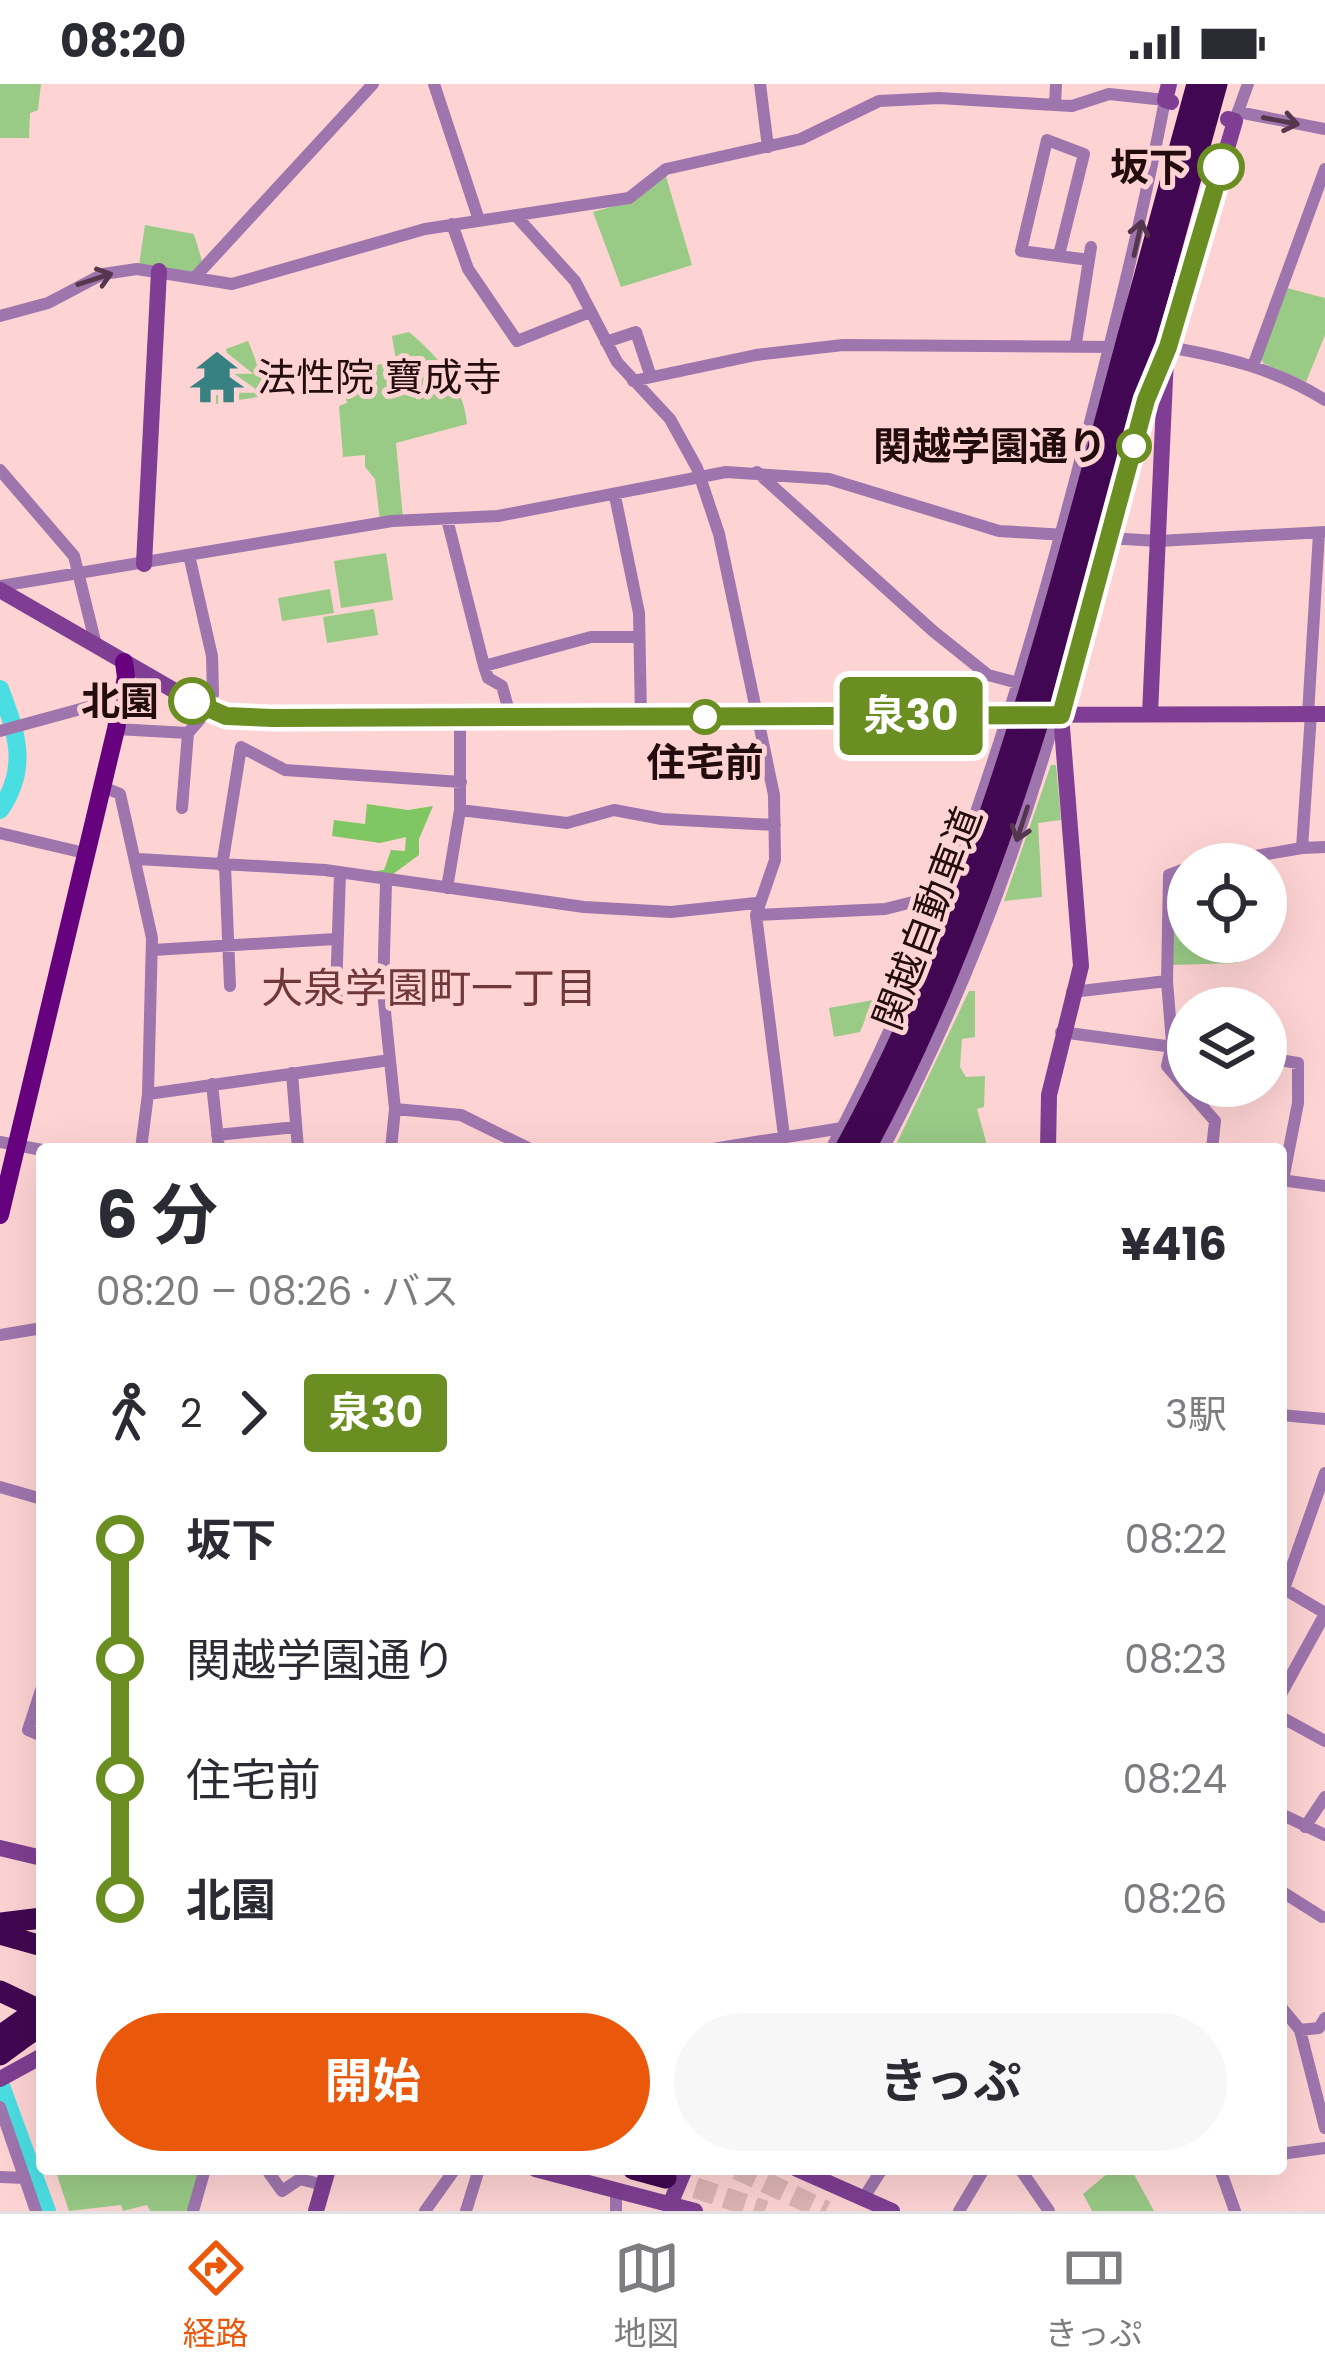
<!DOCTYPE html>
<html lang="ja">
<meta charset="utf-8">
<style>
:root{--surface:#fff;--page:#f7f7f7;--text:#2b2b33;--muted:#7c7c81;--line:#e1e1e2;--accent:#ea580c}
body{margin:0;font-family:Poppins,"Noto Sans JP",sans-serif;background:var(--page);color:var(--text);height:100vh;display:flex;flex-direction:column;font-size:45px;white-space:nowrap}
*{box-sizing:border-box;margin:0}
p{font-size:39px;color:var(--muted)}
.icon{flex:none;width:66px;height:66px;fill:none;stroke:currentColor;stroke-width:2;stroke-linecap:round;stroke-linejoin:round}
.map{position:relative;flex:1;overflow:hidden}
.details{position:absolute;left:36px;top:1059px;width:1251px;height:1032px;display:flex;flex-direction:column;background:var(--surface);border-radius:12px;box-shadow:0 12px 48px #0002}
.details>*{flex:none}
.badge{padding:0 24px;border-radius:9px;font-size:42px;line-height:78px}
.fabs{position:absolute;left:1167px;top:759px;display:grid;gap:24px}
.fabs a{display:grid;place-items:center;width:120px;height:120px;border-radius:50%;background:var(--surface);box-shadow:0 12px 48px #0002;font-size:60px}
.map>.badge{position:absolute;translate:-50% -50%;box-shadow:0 0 0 6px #fff}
.legs{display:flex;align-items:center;gap:18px;height:132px;padding:0 60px;font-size:39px}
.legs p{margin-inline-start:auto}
.head{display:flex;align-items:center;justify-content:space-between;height:204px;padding:0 60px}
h1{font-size:66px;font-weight:700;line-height:90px}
.button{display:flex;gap:24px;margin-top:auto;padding:24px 60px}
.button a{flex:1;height:138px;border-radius:72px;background:var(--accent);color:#fff;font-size:48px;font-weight:700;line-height:138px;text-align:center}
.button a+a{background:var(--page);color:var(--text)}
ul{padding:0 60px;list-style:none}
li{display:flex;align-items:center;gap:42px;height:120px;font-size:45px}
li i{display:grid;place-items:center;width:18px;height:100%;margin:0 15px;background:currentColor}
li i::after{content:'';width:30px;height:30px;margin:-15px;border:9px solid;border-radius:50%;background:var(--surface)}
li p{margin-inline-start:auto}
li:first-child i{background:linear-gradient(#0000 50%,currentColor 0)}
li:last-child i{background:linear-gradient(currentColor 50%,#0000 0)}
.status{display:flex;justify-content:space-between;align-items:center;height:84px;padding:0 60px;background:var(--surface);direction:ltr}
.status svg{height:33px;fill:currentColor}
.tabs{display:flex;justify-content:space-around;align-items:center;height:168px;border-top:3px solid var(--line);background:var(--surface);font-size:33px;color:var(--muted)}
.tabs a{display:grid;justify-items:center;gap:6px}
.tabs .selected{color:var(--accent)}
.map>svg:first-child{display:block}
.green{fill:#99ca86}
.forest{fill:#7fc762}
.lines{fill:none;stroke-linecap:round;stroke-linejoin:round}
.river{stroke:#4adee2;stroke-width:18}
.highway-tunnel{stroke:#ddb5b5;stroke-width:21;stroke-dasharray:21 10;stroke-linecap:butt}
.street{stroke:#9f75ae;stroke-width:12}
.secondary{stroke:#7f3e93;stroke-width:16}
.primary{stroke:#66027e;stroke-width:18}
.highway{stroke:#420752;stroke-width:21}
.highway-bridge{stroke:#420752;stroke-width:21}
.oneway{stroke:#55364d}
.line-1-casing{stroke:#fff;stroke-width:27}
.line-1{stroke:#6b8e23;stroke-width:18}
.stop-1-dot{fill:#fff;stroke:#6b8e23;stroke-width:6}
.labels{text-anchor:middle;stroke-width:10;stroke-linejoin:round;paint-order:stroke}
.stop-label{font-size:39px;font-weight:bold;fill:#230c0d;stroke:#fed3d3;text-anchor:end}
.poi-label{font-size:39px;fill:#230c0d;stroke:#fed3d3;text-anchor:start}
.street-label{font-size:39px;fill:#230c0d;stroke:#fed3d3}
.neighbourhood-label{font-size:42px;fill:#71383b;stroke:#fed3d3}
</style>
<div class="status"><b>08:20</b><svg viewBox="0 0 49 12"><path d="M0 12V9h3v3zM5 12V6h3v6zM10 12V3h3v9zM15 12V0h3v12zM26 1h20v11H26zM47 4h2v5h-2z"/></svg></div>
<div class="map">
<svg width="1325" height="2127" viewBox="0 0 1325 2127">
<rect width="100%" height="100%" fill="#fed3d3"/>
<path class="green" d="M0,0H41L38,26L30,29L29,54H0Z
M665,89L692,181L621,203L593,128L632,117Z
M145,141L194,150L202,177L192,188L139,181Z
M1287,204L1325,214V251L1306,298L1263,279L1261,273Z
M409,248C437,271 464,302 467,340L396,359L403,434L380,436L375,395L365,383V371L343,373L339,322L347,319L339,289L396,277L392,252Z
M248,257L270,311L215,320V307L233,302L226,265Z
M386,469L393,516L341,524L334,477Z
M330,505L334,529L282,537L278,514Z
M374,525L378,551L327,559L323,533Z
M1051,681H1056L1061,736L1038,739L1042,813L1004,817Z
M1172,836H1188V858H1238V879L1172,881Z
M969,907H975V953L962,955L960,983L966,993L985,992L984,1023L977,1025L988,1065H894Z
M873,916L860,948L834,953L829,924Z
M55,2085H202L189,2127H150L147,2121L123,2127L121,2121L69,2127Z
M1113,2085H1131L1154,2127H1092L1083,2110Z"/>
<path class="forest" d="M367,720L408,726L433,722L419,755V771L389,793L375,787L384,786L391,766L405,767L406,753L380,759L332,752L334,736L365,740Z"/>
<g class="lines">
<path class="river" d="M0,605C17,649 29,684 0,726
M0,1999L47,2127"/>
<path class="highway-tunnel" d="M737,2085L826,2127
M666,2094L765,2127"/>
<path class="street" d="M434,0L479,136
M760,0L768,63
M1055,21L1056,0
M1238,28L1325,45
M1236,33L1248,0
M517,133L575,197L617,278L670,335L697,384L719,450L774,711L775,776L756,831L784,1052
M452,140L468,185L517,257L590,228
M1059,171L1084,70L1047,56L1021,167L1089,176
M196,192L373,0
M0,232L48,219L103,190L137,185L232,200L425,145L629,114L666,85L801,55L879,17L939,14L1072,22L1109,10L1165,16C1141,142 1109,265 1077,389C1016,621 945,852 831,1065
M606,258L636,248L651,293
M1076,259L1091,163
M1253,282L1325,85
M633,297L756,271L843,261L1114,263
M0,386L74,472L96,561
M757,388L933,547L988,591L1018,599
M615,412L639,529L641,633
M447,435L484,582L488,594L502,602L511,634
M1092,453L1158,457L1325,448
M0,502L392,437L498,432L726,388L829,395L999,447L1066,451
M484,582L591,553H639
M1308,630L1319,449
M116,645L188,649
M0,647L110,617
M103,703L120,710L152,854L148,1010L141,1065
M182,724L188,649L208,626L213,610L212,572L189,471
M460,726L567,739L614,726L662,735L775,741
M0,749L76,767
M1302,764L1325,763
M138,775L325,786L584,823L671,828L756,819
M1209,780L1302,764L1311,630
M222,782L241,663L285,686L461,698
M225,782L230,902
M340,790L336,907L383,908
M386,798L383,908L395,1025L391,1065
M447,804L460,726V634
M756,831L885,825L945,810
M153,866L335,855
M1167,897L1172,959L1167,982L1215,1037L1212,1065
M1072,908L1167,897L1169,791L1188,784
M1061,948L1188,965
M1266,974L1298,979V1019L1283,1096
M292,989L298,1065
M212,1000L219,1065
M148,1010L390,976
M395,1025L461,1031L530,1065
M217,1051L296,1043
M0,1058L42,1066
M713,1065L842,1044
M883,1065C955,928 1012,785 1054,637L1061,631L1162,272L1168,263C1225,273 1276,285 1325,316
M1281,1096L1325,1102
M0,1251L42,1244
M1281,1331L1325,1335
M0,1403L42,1415
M1281,1503L1325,1529
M1284,1505L1325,1389
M42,1603L28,1646L42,1652
M1281,1610L1325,1530
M1281,1633L1325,1657
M1281,1730L1325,1751
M1305,1743L1325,1713
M1281,1807L1322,1833
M1281,1923L1300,1946L1325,2044
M1300,1946L1319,1944L1325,1934
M0,2023L36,2127
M1281,2070L1325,2064
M1020,2085L1049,2127
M1220,2085L1235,2127
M269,2089L282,2107L300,2095L323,2101
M0,2093L25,2094
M863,2115L882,2085
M193,2127L205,2085
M425,2127L455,2085
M466,2127L479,2085
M616,2127V2105
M959,2127L984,2085"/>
<path class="secondary" d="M1169,0L1165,16L1171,18
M144,480L159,187
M0,506L208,626L236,633L1325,630
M1150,630L1166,273L1235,37L1228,35
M1048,1065L1049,1011L1081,882L1061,631
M0,1764L42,1774
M0,1995L42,1972
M535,2085L695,2127
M797,2085L892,2127
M671,2118L685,2085
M316,2127L328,2085"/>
<path class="primary" d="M0,1131L116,645L126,593L124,578"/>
<path class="highway" d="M1128,252L1197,0
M1146,256L1217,0
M0,1839L42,1834
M0,1850L42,1862
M0,1907L42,1927
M0,1971L19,1957
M633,2085L666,2094"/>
<path class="highway-bridge" d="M845,1065C984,812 1053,528 1128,252
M865,1065C1001,813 1071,531 1146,256
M0,1952L42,1922
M19,1957L42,1941"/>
</g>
<defs><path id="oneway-shaft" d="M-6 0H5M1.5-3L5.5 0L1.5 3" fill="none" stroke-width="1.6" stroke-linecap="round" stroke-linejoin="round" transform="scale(3)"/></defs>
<g class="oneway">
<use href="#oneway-shaft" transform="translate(1281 37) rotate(11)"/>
<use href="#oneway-shaft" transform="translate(1138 154) rotate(-77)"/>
<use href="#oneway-shaft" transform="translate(95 195) rotate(-18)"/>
<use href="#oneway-shaft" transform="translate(1022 740) rotate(108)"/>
</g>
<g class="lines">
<defs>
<path id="line-1" d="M192,617L226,632L273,634L1061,631L1146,316L1168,263L1221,83"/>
</defs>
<use href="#line-1" class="line-1-casing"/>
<use href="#line-1" class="line-1"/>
</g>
<defs>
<symbol id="temple-bare" viewBox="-9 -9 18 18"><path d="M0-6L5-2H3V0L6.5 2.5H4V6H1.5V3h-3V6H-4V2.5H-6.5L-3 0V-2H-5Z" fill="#388183" stroke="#fed3d3" stroke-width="2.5" paint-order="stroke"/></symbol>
</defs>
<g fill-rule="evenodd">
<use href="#temple-bare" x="179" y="255" width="76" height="76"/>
</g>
<g class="stop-1-dot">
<circle cx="1221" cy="83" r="21"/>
<circle cx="1134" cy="362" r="15"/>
<circle cx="192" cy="617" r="21"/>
<circle cx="705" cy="633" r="15"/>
</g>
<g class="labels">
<g class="stop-label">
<text x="1188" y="97">坂下</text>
<text x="1107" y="376">関越学園通り</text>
<text x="159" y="631">北園</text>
<text x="705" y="692" text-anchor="middle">住宅前</text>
</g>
<g class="poi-label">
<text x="257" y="307">法性院 寶成寺</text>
</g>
<g class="street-label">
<text transform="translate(927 834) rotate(-69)" y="14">関越自動車道</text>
</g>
<g class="neighbourhood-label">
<text x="429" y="919">大泉学園町一丁目</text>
</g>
</g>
</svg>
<div class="fabs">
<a><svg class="icon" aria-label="locate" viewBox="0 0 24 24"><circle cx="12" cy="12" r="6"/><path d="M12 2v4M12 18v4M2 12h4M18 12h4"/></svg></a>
<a><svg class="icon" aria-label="layers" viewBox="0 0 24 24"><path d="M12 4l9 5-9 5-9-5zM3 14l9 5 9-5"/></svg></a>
</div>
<b class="badge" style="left:911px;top:632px;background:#6b8e23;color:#fff">泉30</b>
<section class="details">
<div class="head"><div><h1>6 分</h1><p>08:20 – 08:26 · バス</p></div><b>¥416</b></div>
<div class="legs"><svg class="icon" aria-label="walk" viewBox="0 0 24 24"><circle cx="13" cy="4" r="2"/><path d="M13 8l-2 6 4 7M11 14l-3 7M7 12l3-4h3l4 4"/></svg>2<svg class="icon" aria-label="forward" viewBox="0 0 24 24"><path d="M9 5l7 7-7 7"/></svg><b class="badge" style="background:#6b8e23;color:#fff">泉30</b><p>3駅</p></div>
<ul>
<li><i style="color:#6b8e23"></i><b>坂下</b><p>08:22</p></li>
<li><i style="color:#6b8e23"></i><span>関越学園通り</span><p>08:23</p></li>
<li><i style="color:#6b8e23"></i><span>住宅前</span><p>08:24</p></li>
<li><i style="color:#6b8e23"></i><b>北園</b><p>08:26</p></li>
</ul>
<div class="button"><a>開始</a><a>きっぷ</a></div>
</section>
</div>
<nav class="tabs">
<a class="selected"><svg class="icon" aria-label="directions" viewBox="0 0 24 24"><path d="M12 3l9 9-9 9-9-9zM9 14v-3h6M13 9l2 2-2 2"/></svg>経路</a>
<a><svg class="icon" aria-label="map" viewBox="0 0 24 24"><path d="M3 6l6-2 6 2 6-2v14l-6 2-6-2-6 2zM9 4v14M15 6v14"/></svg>地図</a>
<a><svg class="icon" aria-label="tickets" viewBox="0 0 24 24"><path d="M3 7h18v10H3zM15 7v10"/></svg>きっぷ</a>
</nav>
